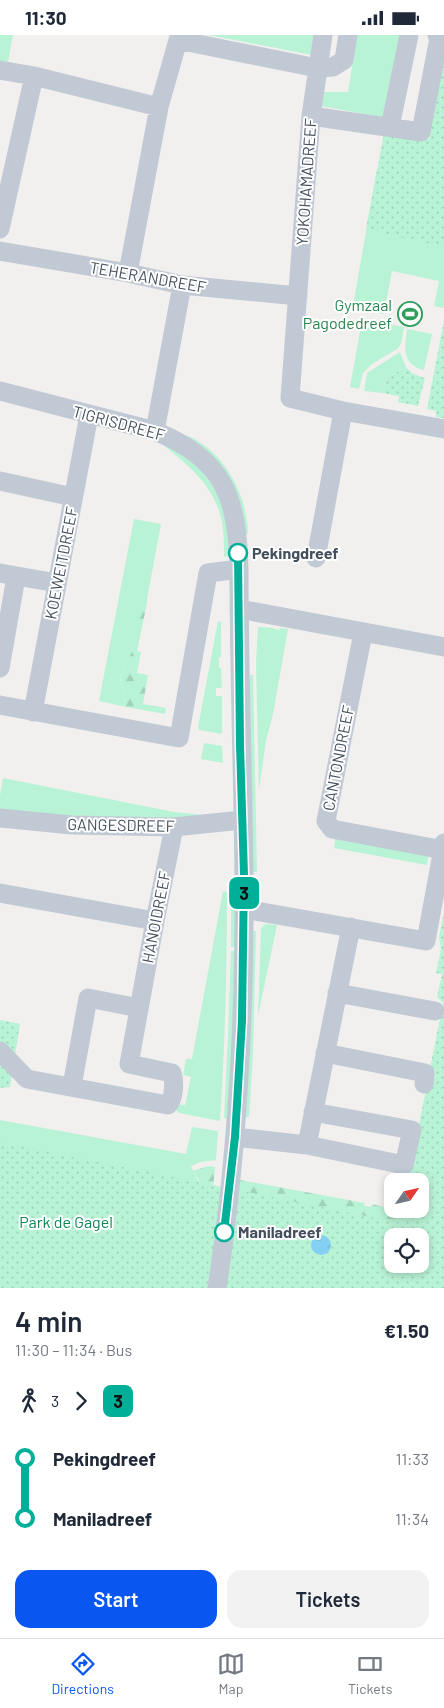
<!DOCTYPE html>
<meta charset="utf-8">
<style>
:root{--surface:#fff;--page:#f2f2f3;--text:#1f2937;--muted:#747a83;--line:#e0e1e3;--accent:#0956f1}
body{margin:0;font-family:Barlow,sans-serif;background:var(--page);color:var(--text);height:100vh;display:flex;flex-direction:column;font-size:19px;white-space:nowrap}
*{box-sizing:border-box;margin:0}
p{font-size:16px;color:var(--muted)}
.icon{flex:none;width:28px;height:28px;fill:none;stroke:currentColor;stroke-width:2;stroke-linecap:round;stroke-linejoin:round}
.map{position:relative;height:1253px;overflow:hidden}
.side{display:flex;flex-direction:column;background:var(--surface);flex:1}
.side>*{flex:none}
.badge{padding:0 10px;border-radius:8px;font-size:18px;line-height:32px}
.needle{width:32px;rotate:56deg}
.buttons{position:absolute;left:384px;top:1138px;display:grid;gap:10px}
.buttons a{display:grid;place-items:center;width:45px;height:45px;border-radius:10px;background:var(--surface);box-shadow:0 2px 8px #0003;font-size:25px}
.map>.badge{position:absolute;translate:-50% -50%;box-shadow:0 0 0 2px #fff}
.legs{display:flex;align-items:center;gap:8px;height:55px;padding:0 15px;font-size:16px}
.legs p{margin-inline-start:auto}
.head{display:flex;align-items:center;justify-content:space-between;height:85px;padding:0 15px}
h1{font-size:28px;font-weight:600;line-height:38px}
.button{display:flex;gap:10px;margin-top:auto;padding:10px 15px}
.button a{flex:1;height:58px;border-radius:15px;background:var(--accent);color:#fff;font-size:20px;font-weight:600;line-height:58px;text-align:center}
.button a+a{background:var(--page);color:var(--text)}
ul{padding:0 15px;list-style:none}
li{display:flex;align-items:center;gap:18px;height:60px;font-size:19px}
li i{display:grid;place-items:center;width:8px;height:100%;margin:0 6px;background:currentColor}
li i::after{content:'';width:12px;height:12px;margin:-6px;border:4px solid;border-radius:50%;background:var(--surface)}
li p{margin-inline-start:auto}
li:first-child i{background:linear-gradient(#0000 50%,currentColor 0)}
li:last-child i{background:linear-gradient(currentColor 50%,#0000 0)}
.status{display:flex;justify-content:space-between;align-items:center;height:35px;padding:0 25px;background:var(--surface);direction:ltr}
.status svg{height:14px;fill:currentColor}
.dock{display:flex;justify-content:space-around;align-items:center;height:70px;border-top:1px solid var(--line);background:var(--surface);font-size:14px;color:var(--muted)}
.dock a{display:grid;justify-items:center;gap:2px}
.dock .on{color:var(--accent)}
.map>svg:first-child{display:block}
.grass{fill:#b9f3d6}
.forest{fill:url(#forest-firs)}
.park{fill:url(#park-dots);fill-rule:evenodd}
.water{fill:url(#water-ripples)}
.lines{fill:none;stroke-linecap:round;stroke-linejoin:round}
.minor{stroke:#c1c9d5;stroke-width:19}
.line-1-casing{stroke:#fff;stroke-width:11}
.line-1{stroke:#00af98;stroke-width:8}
.stop-1-dot{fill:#fff;stroke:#00af98;stroke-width:2.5}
.labels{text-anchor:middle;stroke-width:4;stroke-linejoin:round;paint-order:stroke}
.street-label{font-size:16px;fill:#45505e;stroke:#fff}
.leisure-label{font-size:16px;fill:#27864d;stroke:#fff;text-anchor:end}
.stop-label{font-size:16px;font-weight:bold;fill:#45505e;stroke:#fff;text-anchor:start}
.park-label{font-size:16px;fill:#0f8657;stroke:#fff}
</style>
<div class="status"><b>11:30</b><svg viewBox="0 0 49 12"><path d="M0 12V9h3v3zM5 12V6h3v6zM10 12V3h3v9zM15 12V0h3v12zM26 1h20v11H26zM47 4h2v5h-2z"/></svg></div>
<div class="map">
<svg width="444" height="1253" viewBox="0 0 444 1253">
<defs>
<pattern id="forest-firs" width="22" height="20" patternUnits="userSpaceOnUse" patternTransform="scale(1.25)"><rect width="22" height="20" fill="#b9f3d6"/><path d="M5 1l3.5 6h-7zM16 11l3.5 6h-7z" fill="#a0d2ba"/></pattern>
<pattern id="park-dots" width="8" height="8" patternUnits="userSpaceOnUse" patternTransform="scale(1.25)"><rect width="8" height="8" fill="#b9f3d6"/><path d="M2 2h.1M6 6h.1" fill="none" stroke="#a0d2ba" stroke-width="1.8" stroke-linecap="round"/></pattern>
<pattern id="water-ripples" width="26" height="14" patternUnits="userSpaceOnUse" patternTransform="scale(1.25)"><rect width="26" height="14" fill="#83d0f4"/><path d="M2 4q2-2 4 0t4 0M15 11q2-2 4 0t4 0" fill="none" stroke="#6dabc9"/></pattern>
</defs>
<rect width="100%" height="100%" fill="#f2efef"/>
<path class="grass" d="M0,0H13L8,27L0,26Z
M208,0H316L312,20Z
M357,0H403L386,83L321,71L324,57H348Z
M377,134L444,145V273L434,271L439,246L392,236L384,279L353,271Z
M362,285L404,292L401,309L397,314L372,329L363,338L359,354L350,352Z
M407,294L432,299L424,335C401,329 405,312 407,294Z
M400,317L406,332L386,343L382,358L364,356L367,338Z
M186,400C224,416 247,458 248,499H242Z
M157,405L194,424L223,466L231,520L224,522C224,511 224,498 222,487C215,449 185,428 157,405Z
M134,484L161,489L147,564H143L131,619L120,642L126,672L99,666Z
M218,586L221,587V622L219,623V633H221L222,653H216V661H222V699L199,695L198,692Z
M258,592L274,593V594L279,595L280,593L288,594L273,679L266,706L259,755L256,628Z
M250,640H253L257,837H252L249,652Z
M204,708L222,711L223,728L201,724Z
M3,743L174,777L204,780V783L118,784L0,776V760Z
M336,800L429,818L427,830L334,813Z
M231,843H235V912H231Z
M223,856L227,857C227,933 225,1010 220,1086L179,1078L176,1075V1069L185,1070L191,1042L183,1040L186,1024H192Z
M266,889L277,890L258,981L261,894L263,891Z
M252,896H256L253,1019L249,1082H245Z
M231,916H235L232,1014L227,1084L224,1083L228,1000Z
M0,1085L186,1119L192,1092L218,1096L216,1125L200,1127L191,1131L197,1144L203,1150L99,1253H0Z"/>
<path class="forest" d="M143,564H147V568L137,616L141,617L137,638L148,640L143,669L166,673L165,679L126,672L120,642L131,619L140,568Z
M208,1131L215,1132L212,1165L193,1136Z
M240,1145L365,1168L364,1171L371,1172L372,1169L392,1174H419L405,1196L238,1160Z"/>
<path class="park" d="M436,0H444V212L366,194L384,98L429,104Z
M444,285V383L436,382V376L427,374Z
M406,332L413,339L425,343L418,371L398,367L399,361L382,358L386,343Z
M444,877V1253H0V1107L400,1188L403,1174H420V1146H408L443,968L437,962L442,939L436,938L441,914L439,902ZM392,1201H420V1229H392Z
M0,985L20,989L10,1052L0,1053Z"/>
<path class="water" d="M311 1210a10 10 0 1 1 20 0a10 10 0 1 1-20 0Z"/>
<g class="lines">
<path class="minor" d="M323,0L311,81L290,363L343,376L444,394
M0,35L34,41L159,72
M311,81L421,97L439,3L437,0
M390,92L409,0
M0,194L34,41
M0,216L128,238L182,250L298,261
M128,238L159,72L178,5L317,33L333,32L344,25L348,0
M0,356L155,396C225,425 237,462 239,534C239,637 243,739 244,841C245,979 238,1117 217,1253
M155,396L182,250
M0,446L73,462
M316,523L343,376
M0,538L57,548
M239,574L444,612
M363,598L326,786L332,794L443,815
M0,633L16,542
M0,670L179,703L208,538L239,534
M33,677L89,380
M0,783L72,790L174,792L242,785
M0,858L155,886
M244,874L426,906L444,808
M337,958L435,976
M0,1016L27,1044L168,1070C174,1064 175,1046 172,1038L129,1029L155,886L174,792
M325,1018L425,1038L424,1049
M72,1051L88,963L139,973
M235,1102L307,1110L404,1130L412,1095L313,1077
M307,1110L351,892"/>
</g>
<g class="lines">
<defs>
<path id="line-1" d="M224,1197L235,1102L242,986L244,840L240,710L238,518"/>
</defs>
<use href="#line-1" class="line-1-casing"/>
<use href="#line-1" class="line-1"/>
</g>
<defs>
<symbol id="stadium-ring" viewBox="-11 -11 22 22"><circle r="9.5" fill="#fff" stroke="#2e9e5b" stroke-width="1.5"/><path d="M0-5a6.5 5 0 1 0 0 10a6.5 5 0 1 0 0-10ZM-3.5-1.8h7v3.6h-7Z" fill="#2e9e5b"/></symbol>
</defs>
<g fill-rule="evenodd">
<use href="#stadium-ring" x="396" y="265" width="28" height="28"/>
</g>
<g class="stop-1-dot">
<circle cx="238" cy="518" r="9"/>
<circle cx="224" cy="1197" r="9"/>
</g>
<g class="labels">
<g class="street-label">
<text transform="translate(306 147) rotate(-86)" y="6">YOKOHAMADREEF</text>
<text transform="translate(148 242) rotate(10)" y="6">TEHERANDREEF</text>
<text transform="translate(119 388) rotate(15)" y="6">TIGRISDREEF</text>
<text transform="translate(61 528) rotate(-79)" y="6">KOEWEITDREEF</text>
<text transform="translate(338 723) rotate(-79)" y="6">CANTONDREEF</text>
<text transform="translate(121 790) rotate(1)" y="6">GANGESDREEF</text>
<text transform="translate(156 882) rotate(-79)" y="6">HANOIDREEF</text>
</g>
<g class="leisure-label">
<text x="392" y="276">Gymzaal<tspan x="392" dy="18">Pagodedreef</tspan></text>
</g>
<g class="stop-label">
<text x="252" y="524">Pekingdreef</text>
<text x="238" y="1203">Maniladreef</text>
</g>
<g class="park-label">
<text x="66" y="1193">Park de Gagel</text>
</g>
</g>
</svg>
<div class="buttons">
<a><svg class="needle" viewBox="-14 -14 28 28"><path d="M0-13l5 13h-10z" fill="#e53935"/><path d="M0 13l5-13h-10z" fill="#747a83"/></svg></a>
<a><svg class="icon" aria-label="locate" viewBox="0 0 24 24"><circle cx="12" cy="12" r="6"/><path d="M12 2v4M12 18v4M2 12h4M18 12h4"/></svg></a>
</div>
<b class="badge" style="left:244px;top:858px;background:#00af98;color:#111">3</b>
</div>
<section class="side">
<div class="head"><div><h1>4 min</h1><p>11:30 – 11:34 · Bus</p></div><b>€1.50</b></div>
<div class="legs"><svg class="icon" aria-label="walk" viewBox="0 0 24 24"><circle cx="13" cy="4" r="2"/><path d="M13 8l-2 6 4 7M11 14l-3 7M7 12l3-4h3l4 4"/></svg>3<svg class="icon" aria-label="forward" viewBox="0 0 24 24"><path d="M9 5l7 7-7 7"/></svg><b class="badge" style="background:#00af98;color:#111">3</b></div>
<ul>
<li><i style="color:#00af98"></i><b>Pekingdreef</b><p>11:33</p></li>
<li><i style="color:#00af98"></i><b>Maniladreef</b><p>11:34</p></li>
</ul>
<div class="button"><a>Start</a><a>Tickets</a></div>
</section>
<nav class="dock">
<a class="on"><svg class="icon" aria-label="directions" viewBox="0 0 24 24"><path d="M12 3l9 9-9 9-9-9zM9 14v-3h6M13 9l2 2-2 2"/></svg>Directions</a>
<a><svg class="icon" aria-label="map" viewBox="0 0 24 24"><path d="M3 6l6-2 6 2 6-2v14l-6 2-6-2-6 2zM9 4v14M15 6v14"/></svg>Map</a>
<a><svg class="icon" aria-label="tickets" viewBox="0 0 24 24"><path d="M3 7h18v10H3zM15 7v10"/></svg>Tickets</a>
</nav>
